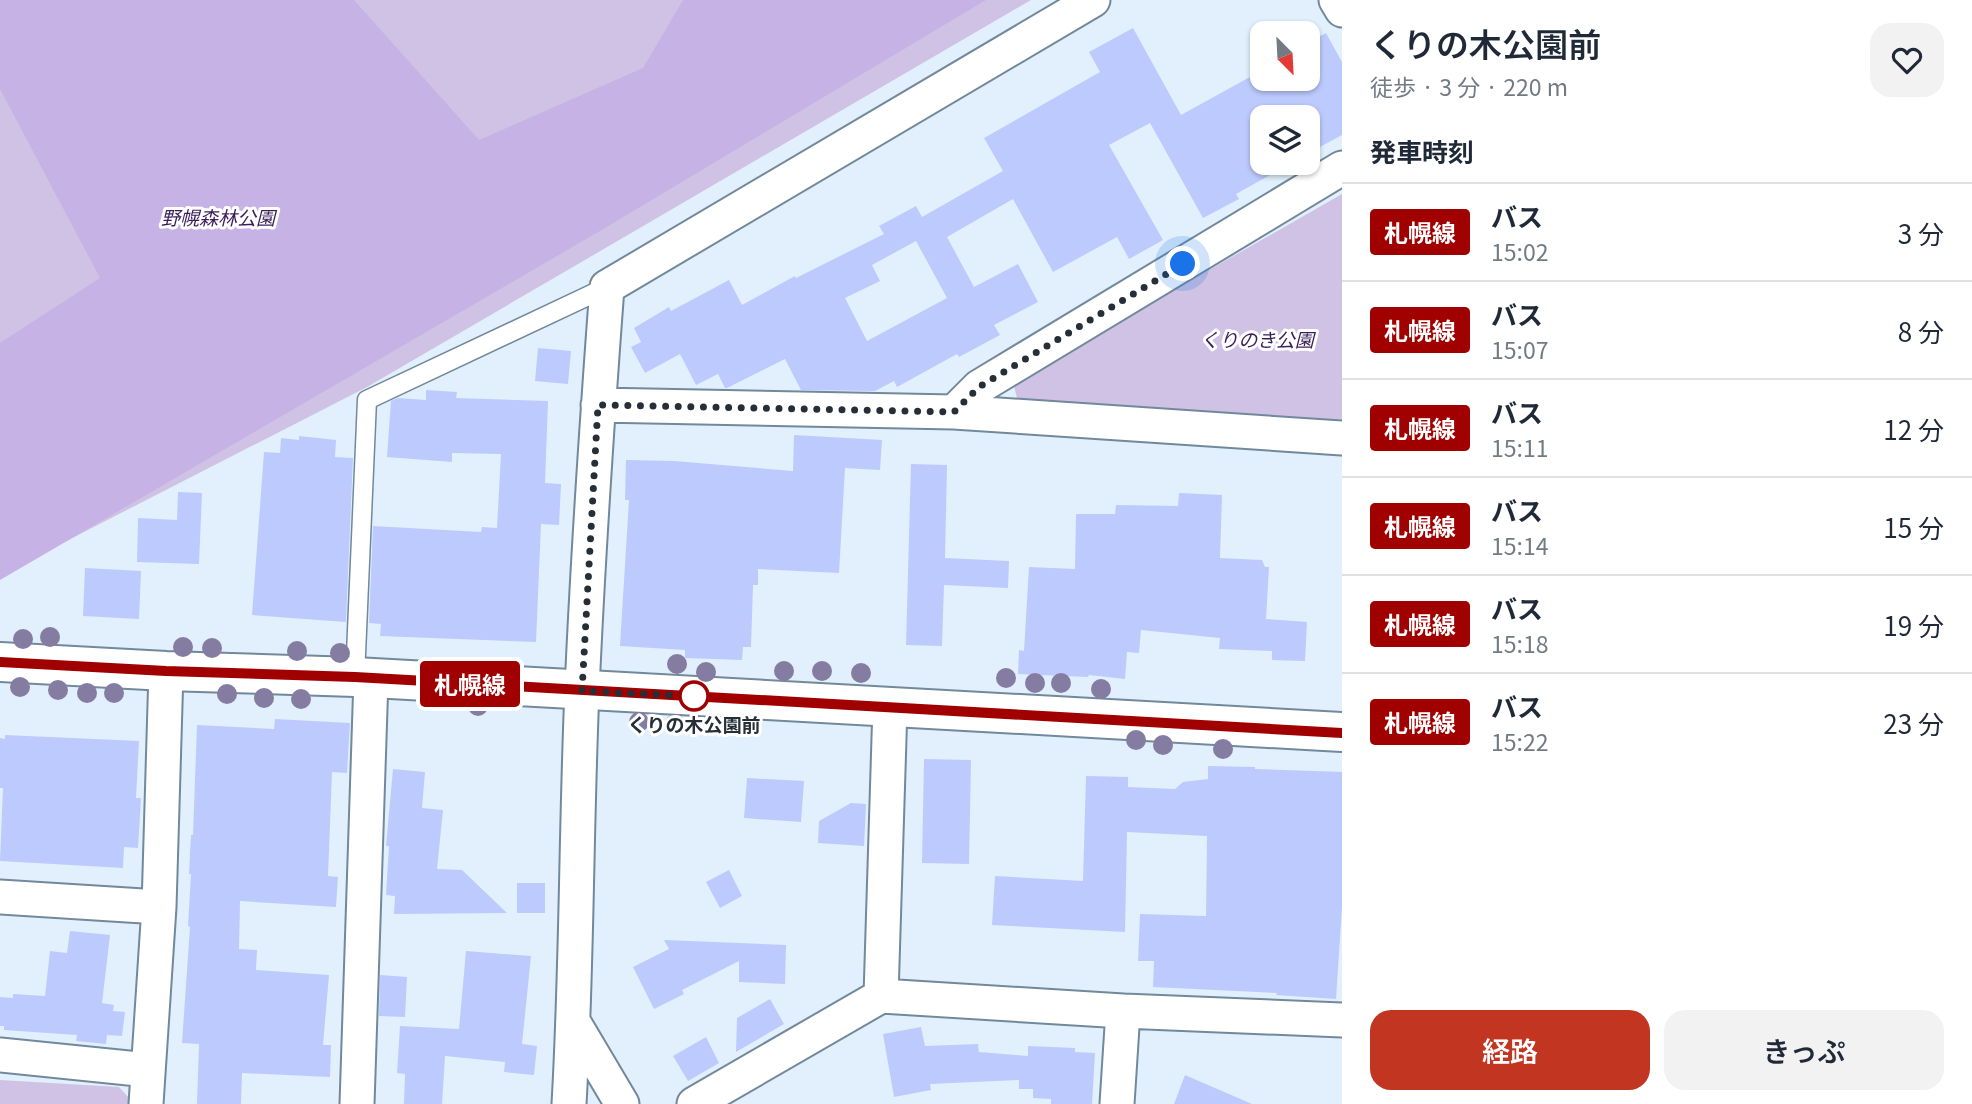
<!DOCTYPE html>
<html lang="ja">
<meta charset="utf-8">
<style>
:root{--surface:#fff;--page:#f2f2f3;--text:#1f2937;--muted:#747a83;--line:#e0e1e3;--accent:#c23621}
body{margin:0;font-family:Georgia,"Noto Sans JP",serif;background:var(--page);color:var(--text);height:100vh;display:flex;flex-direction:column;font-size:26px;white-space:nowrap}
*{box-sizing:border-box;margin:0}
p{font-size:23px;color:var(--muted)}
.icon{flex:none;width:38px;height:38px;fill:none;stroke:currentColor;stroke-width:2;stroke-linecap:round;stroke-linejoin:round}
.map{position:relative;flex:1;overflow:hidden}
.drawer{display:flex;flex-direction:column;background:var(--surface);width:630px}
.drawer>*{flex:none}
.badge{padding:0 14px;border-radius:5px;font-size:24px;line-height:46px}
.needle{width:46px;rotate:156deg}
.buttons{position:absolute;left:1250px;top:21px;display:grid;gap:14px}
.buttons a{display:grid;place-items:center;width:70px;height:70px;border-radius:14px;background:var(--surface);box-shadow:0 2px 5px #0004;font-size:35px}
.you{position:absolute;width:35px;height:35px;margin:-18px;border:5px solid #fff;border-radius:50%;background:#1a73e8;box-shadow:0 0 0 10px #1a73e833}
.map>.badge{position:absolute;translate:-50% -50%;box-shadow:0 0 0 4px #fff}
h2{padding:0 28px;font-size:26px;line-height:63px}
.round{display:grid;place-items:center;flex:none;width:74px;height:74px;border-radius:21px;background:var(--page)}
.headline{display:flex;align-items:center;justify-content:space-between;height:119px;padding:0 28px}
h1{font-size:33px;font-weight:600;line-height:52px}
.primary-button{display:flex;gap:14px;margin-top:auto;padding:14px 28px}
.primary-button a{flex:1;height:80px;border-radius:21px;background:var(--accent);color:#fff;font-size:28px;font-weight:600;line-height:80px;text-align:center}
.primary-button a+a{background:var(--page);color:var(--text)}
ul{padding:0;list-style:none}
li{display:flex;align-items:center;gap:21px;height:98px;padding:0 28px;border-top:2px solid var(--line)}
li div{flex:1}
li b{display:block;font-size:26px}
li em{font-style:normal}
li .badge{min-width:77px;font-weight:700;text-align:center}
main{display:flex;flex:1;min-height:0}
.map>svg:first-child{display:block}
.green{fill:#cfc2e4}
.forest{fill:#c6b2e5}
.building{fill:#bdcafd;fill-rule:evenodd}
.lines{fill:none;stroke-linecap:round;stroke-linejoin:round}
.lane-casing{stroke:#72889b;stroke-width:21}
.street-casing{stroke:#72889b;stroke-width:37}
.secondary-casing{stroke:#72889b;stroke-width:42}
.lane{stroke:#fff;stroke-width:18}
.street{stroke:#fff;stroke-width:33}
.secondary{stroke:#fff;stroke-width:38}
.tree{fill:#857ca2}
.line-casing{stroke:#fff;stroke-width:16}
.line{stroke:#a00000;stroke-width:10}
.walk{stroke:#262f37;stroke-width:7;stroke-dasharray:0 12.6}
.stop-dot{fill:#fff;stroke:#a00000;stroke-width:3.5}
.labels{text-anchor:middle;stroke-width:6;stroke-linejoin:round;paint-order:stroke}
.park-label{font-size:19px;font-style:italic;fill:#3a1d59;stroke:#fff}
.stop-label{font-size:19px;font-weight:bold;fill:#262f37;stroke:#fff}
</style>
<main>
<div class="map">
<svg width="1342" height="1104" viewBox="0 0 1342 1104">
<rect width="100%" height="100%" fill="#e1f0fc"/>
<path class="green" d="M0,0H1031L367,387L0,575Z
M1342,194V430L1020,410L1013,382Z
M0,1080L119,1087L129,1098L128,1104H0Z"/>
<path class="forest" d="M0,0H354L479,140L643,68L683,0H986L605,228L0,580V343L100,278L0,89Z"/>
<path class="building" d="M1133,28L1181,115L1259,72L1262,79H1307V43L1326,33L1342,62V135L1307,154V117H1262V163H1292L1236,194L1239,199L1203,218L1150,123L1109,145L1163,240L1129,259L1117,237L1053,272L1013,199L947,237L974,287L1018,264L1038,302L994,325L1000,335L959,357L957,354L897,387L894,381L875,391L801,390L785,359L727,388H725L718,374L696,385L680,354L645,373L631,347L641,342L634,328L669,307L671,311L729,280L742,305L795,276L796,278L884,234L879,226L916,206L922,217L1003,171L984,138L1100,72L1089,52ZM916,241L947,298L867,341L845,298L880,281L872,265Z
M538,348L571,351L568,384L535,381Z
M426,390L457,392L456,398L548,401L545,483L561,484L559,525L541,524L536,642L380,636L381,624L369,623L373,526L481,532L482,527L497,528L501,454L452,453V462L387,457L391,401L398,398L426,400Z
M794,435L882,440L880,470L845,468L839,573L758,569V585H753L751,647H743L742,660L685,658V650L620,646L629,500H625L626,460L674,461L793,471Z
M299,436L336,440L335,457L353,458L346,622L252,615L264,452L280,453L281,438L299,440Z
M911,464L947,465L945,558L1009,561L1008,588L944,585L942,646L906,645Z
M178,492L202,493L199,564L137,562L138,518L177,520Z
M1179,493L1222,495L1220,558L1262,560L1265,567H1269L1266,619L1307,622L1305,661L1272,660V651L1219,649L1220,638L1141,630L1139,653L1127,652L1125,679L1089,675L1088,677L1018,674L1019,650L1024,651L1029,567L1075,569L1076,514H1115L1116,505L1178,506Z
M85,568L141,571L139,619L83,616Z
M275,719L350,723L347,773L332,772L328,876L338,877L336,907L240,901L239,949L257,950L256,970L329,975L323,1045H331L330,1077L242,1073L241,1104H197L199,1044L182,1043L190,927L188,926L191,874H189L191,835H193L197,725L274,729Z
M5,735L139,741L136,798H141L138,848L124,847L123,868L0,861L3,788H0V738L5,739Z
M924,759L971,760L969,864L922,863Z
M1208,766L1255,767V769L1342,772V907L1336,999L1276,995L1277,993L1153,987L1154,961H1138L1140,914L1206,916L1207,836L1127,832L1125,932L992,925L995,876L1083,881L1086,776L1128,777V787L1175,789L1183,782L1208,779Z
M393,769L425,772L422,808L443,810L437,869L462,870L507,913L394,914L395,896L386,895L389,846H386Z
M747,778L804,781L801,822L744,818Z
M851,803L866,804L864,846L818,843L819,821Z
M729,870L742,896L720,908L706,882Z
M517,883H545V913H517Z
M70,931L110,935L102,1003L114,1005L113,1011L125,1012L122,1036L107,1035L106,1044L76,1041L77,1035L4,1030V1026H0V997L13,998V994L45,996L50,951L67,953Z
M664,940L786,945L785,984L739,982V961L682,990L684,994L654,1009L633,967L669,949Z
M466,951L531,956L522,1044L537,1046L534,1075L504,1072L505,1062L445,1056L442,1104H404L405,1074L397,1073L400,1026L459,1029Z
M380,975L407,977L405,1017L379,1016Z
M770,999L784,1024L736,1052L737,1018Z
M921,1027L925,1046L978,1044L979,1052L1028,1056V1046L1075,1048V1052L1095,1053L1092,1104H1051V1099L1033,1098V1089H1019V1080L930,1084L931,1090L894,1097L883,1034Z
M706,1037L719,1063L688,1081L673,1056Z
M1185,1075L1252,1104H1174Z"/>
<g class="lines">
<defs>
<path id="lane" d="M355,677L367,400L607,287"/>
<path id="street" d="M1336,0L1342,10
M598,405L954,412L1342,438
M954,412L979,387L1342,168
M0,897L159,907
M881,996L890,706
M574,1023L622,1104
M0,1055L148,1070
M146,1104L159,907L166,671
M357,1104L371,678
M569,1104C577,966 576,828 582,690C588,556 597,421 607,287L1093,0
M694,1104L881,996L1123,1011L1342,1020
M1117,1104L1123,1011"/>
<path id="secondary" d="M0,662L166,671L355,677L1342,732"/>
</defs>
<use href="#lane" class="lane-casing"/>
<use href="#street" class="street-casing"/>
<use href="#secondary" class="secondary-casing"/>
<use href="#lane" class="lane"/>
<use href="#street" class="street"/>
<use href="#secondary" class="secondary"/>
</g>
<g class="tree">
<circle cx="50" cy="637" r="10"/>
<circle cx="23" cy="639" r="10"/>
<circle cx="183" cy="647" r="10"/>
<circle cx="212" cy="648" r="10"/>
<circle cx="297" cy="651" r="10"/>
<circle cx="340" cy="653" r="10"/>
<circle cx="677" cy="664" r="10"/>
<circle cx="784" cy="671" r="10"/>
<circle cx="822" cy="671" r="10"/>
<circle cx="706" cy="672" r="10"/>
<circle cx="861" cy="673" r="10"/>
<circle cx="1006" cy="678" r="10"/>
<circle cx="1035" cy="683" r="10"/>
<circle cx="1061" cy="683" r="10"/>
<circle cx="20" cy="687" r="10"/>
<circle cx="1101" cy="689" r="10"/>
<circle cx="58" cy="690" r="10"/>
<circle cx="87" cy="693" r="10"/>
<circle cx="114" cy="693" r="10"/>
<circle cx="227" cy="694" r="10"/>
<circle cx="264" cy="698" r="10"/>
<circle cx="301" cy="699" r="10"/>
<circle cx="478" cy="706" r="10"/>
<circle cx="639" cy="722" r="10"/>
<circle cx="675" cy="724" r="10"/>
<circle cx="746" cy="724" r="10"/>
<circle cx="720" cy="726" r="10"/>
<circle cx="1136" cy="740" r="10"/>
<circle cx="1163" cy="745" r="10"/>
<circle cx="1223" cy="749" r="10"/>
</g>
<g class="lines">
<defs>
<path id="line" d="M0,662L166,671L355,677L1342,733"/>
</defs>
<use href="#line" class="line-casing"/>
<use href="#line" class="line"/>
<path class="walk" d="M694,696L582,691L598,405L954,412L979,387L1183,264"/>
</g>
<circle class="stop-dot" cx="694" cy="696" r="14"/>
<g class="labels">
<g class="park-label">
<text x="218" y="225">野幌森林公園</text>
<text x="1257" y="347">くりのき公園</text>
</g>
<g class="stop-label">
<text x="694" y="732">くりの木公園前</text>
</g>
</g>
</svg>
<div class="buttons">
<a><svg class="needle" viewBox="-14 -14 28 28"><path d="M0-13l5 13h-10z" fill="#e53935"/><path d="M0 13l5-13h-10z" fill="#747a83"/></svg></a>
<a><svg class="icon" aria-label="layers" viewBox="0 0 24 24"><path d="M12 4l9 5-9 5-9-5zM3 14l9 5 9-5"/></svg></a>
</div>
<div class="you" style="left:1183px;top:264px"></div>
<b class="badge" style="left:470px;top:684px;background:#a00000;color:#fff">札幌線</b>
</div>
<section class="drawer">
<div class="headline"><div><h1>くりの木公園前</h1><p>徒歩 · 3 分 · 220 m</p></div><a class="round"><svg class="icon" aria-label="heart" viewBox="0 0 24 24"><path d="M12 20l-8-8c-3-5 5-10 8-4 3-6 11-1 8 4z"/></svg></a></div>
<h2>発車時刻</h2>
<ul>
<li><span class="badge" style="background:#a00000;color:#fff">札幌線</span><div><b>バス</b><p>15:02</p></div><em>3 分</em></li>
<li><span class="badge" style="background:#a00000;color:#fff">札幌線</span><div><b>バス</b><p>15:07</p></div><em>8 分</em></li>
<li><span class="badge" style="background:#a00000;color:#fff">札幌線</span><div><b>バス</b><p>15:11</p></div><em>12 分</em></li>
<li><span class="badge" style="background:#a00000;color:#fff">札幌線</span><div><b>バス</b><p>15:14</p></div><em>15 分</em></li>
<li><span class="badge" style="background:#a00000;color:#fff">札幌線</span><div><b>バス</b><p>15:18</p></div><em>19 分</em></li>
<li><span class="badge" style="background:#a00000;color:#fff">札幌線</span><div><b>バス</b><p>15:22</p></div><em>23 分</em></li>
</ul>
<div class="primary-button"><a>経路</a><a>きっぷ</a></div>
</section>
</main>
